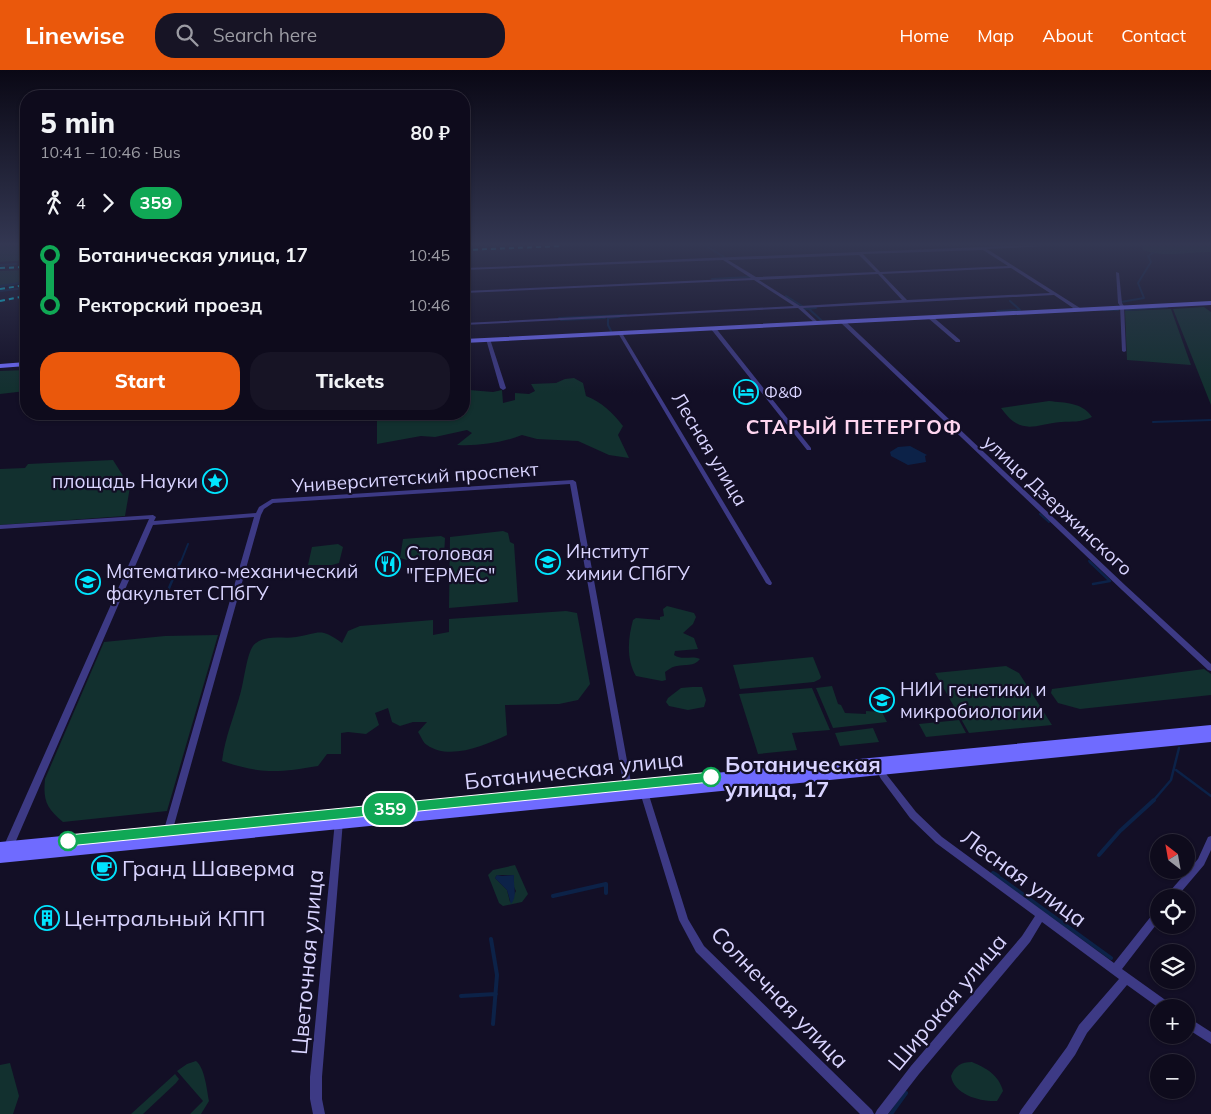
<!DOCTYPE html>
<meta charset="utf-8">
<style>
:root{--surface:#0e0b1c;--page:#171425;--text:#f1f3f6;--muted:#9b9ba3;--line:#2e2b3b;--accent:#ea580c}
body{margin:0;font-family:Mulish,sans-serif;background:var(--page);color:var(--text);height:100vh;display:flex;flex-direction:column;font-size:19px;white-space:nowrap}
*{box-sizing:border-box;margin:0}
p{font-size:16px;color:var(--muted)}
.icon{flex:none;width:28px;height:28px;fill:none;stroke:currentColor;stroke-width:2;stroke-linecap:round;stroke-linejoin:round}
.map{position:relative;flex:1;overflow:hidden}
.side{position:absolute;left:20px;top:20px;width:450px;height:330px;display:flex;flex-direction:column;background:var(--surface);border-radius:20px;box-shadow:0 1px 4px #0004,0 0 0 1px var(--line)}
.side>*{flex:none}
.badge{padding:0 10px;border-radius:16px;font-size:18px;line-height:32px}
.needle{width:32px;rotate:329deg}
.buttons{position:absolute;left:1150px;top:764px;display:grid;gap:10px}
.buttons a{display:grid;place-items:center;width:45px;height:45px;border-radius:50%;background:var(--surface);box-shadow:0 1px 4px #0004,0 0 0 1px var(--line);font-size:25px}
.map>.badge{position:absolute;translate:-50% -50%;box-shadow:0 0 0 2px #fff}
.legs{display:flex;align-items:center;gap:8px;height:55px;padding:0 20px;font-size:16px}
.legs p{margin-inline-start:auto}
.summary{display:flex;align-items:center;justify-content:space-between;height:85px;padding:0 20px}
h1{font-size:28px;font-weight:800;line-height:38px}
.button{display:flex;gap:10px;margin-top:auto;padding:10px 20px}
.button a{flex:1;height:58px;border-radius:20px;background:var(--accent);color:#fff;font-size:20px;font-weight:800;line-height:58px;text-align:center}
.button a+a{background:var(--page);color:var(--text)}
ul{padding:0 20px;list-style:none}
li{display:flex;align-items:center;gap:18px;height:50px;font-size:19px}
li i{display:grid;place-items:center;width:8px;height:100%;margin:0 6px;background:currentColor}
li i::after{content:'';width:12px;height:12px;margin:-6px;border:4px solid;border-radius:50%;background:var(--surface)}
li p{margin-inline-start:auto}
li:first-child i{background:linear-gradient(#0000 50%,currentColor 0)}
li:last-child i{background:linear-gradient(currentColor 50%,#0000 0)}
header{display:flex;align-items:center;gap:30px;box-sizing:border-box;height:70px;padding:0 25px;background:var(--accent);color:#fff}
header strong{font-size:24px}
nav{display:flex;gap:28px;margin-inline-start:auto;font-size:18px}
.search{width:350px;height:45px;background:var(--page);display:flex;align-items:center;gap:12px;box-sizing:border-box;padding:0 18px;border-radius:20px;color:var(--muted);font-size:19px}
.map>svg:first-child{display:block}
.green{fill:#12302f;fill-rule:evenodd}
.water{fill:#0c2248}
.lines{fill:none;stroke-linecap:round;stroke-linejoin:round}
.stream-far2{stroke:#0c2248;stroke-width:2}
.stream-far1{stroke:#0c2248;stroke-width:2.5}
.stream{stroke:#0c2248;stroke-width:4}
.street{fill:#3d3a85;fill-rule:evenodd}
.secondary{fill:#6f6bff;fill-rule:evenodd}
.rail{stroke:#00e5ff;stroke-width:2;stroke-dasharray:5 4;stroke-linecap:butt}
.line-1{fill:#10a855;stroke:#fff}
.stop-1-dot{fill:#fff;stroke:#10a855;stroke-width:2.5}
.labels{text-anchor:middle;stroke-width:4.5;stroke-linejoin:round;paint-order:stroke}
.far-poi-label{font-size:16px;fill:#d9d4ff;stroke:#130f26;text-anchor:start}
.street-label{font-size:19px;fill:#d9d4ff;stroke:#130f26}
.poi-label{font-size:19px;fill:#d9d4ff;stroke:#130f26;text-anchor:start}
.far-district-label{font-size:20px;font-weight:bold;letter-spacing:1px;fill:#ffd6f0;stroke:#130f26}
.near-stop-label{font-size:22px;font-weight:bold;fill:#d9d4ff;stroke:#130f26;text-anchor:start}
.near-street-label{font-size:22px;fill:#d9d4ff;stroke:#130f26}
.near-poi-label{font-size:22px;fill:#d9d4ff;stroke:#130f26;text-anchor:start}
</style>
<header>
<strong>Linewise</strong>
<div class="search"><svg class="icon" aria-label="search" viewBox="0 0 24 24"><circle cx="10" cy="10" r="6"/><path d="M15 15l6 6"/></svg>Search here</div>
<nav><a>Home</a><a>Map</a><a>About</a><a>Contact</a></nav>
</header>
<div class="map">
<svg width="1211" height="1044" viewBox="0 0 1211 1044">
<rect width="100%" height="100%" fill="#130f26"/>
<path class="green" d="M0,176H26V190L0,192Z
M1142,176H1211V182C1190,182 1163,188 1143,180Z
M26,200V213L0,216V201Z
M1204,237L1211,242V335L1173,239Z
M1171,239L1191,295L1127,290L1125,241Z
M26,300V321L0,324V301Z
M574,308L583,313L586,326C602,332 613,343 623,356L618,365L629,388L609,385L578,371L537,369L522,365C502,373 479,376 457,375L472,363L467,360L435,367L421,366L377,374V344H464V312L469,320L493,322L502,320L503,333L515,330V323L529,324L535,321L531,314L556,313L565,309Z
M1049,331C1065,333 1082,332 1092,347C1078,353 1074,351 1061,352C1033,355 1021,366 1001,338Z
M113,390L130,417L125,446L0,455V399L25,398L28,394Z
M503,461L508,463L510,472L514,474L518,532L449,538L450,467Z
M441,466L445,468L444,487L407,490L400,488L403,469Z
M338,474L343,477L339,493L332,495H308L312,477Z
M667,536L694,543L696,547L693,554L683,563L694,568L698,579L675,581L674,585C683,591 691,585 700,589C694,597 685,594 677,596C673,596 668,600 665,602L666,610L662,611L636,606C626,589 628,568 633,550L636,548L660,550V547L664,546L663,539Z
M566,541L577,543L590,614L578,630L559,634L505,635L507,665C486,675 449,691 427,675C423,673 421,666 418,662L427,652H413L400,656L392,652L388,638L375,643L379,655L366,664L348,662L341,663V684H327L318,696C278,703 261,704 222,691C225,667 235,644 241,621C244,610 247,584 253,576C254,574 256,573 259,571C270,565 284,569 296,567C320,563 320,557 342,573L348,561L360,556L433,550V565L449,562V549Z
M218,565L167,741L63,752C46,738 43,730 45,709L104,572L165,566Z
M813,587L821,607L820,609L814,612L740,619L733,595Z
M1006,596L1019,603L1052,655L969,663L935,603Z
M1204,599L1211,604V625L1080,639L1058,633L1051,623L1052,619Z
M832,616L838,634L841,635L845,643L866,644V641L882,642L887,652L833,658L816,618Z
M692,617H702L706,630L704,637L688,640L669,636L666,632L668,628L681,618Z
M812,618L830,660L792,663L797,680L758,684L739,624Z
M959,650L966,663L926,667L919,654Z
M873,658L879,672L840,676L835,663Z
M515,795L528,824L522,832L503,836L499,833L488,805L493,800ZM497,805H514L513,815L516,821L510,832L507,820L495,808Z
M196,991C205,998 207,1021 209,1031L201,1044H190L203,1031L177,1001L187,994Z
M972,992C986,998 999,1005 1003,1021L997,1031C981,1032 954,1025 951,1006C955,996 961,992 972,992Z
M10,993L19,1026L13,1044H0V995Z
M175,1004L179,1009L176,1013L143,1044H131Z"/>
<path class="water" d="M910,376L927,385L925,386L926,392L908,395L891,386L890,382L898,377Z
M497,805L502,806L514,805C513,816 518,826 511,834L507,820L495,808Z"/>
<g class="lines">
<path class="stream-far2" d="M706,176L724,187
M0,195L16,194
M712,209L750,207
M0,216L26,212
M0,221L26,218
M786,226L802,236
M1121,232L1144,228L1138,213L1151,192L1148,186L1153,183
M808,238L822,251
M804,239L816,238
M1104,240H1118
M1126,240L1167,237
M997,241L1020,240L1010,231
M559,248L626,245
M561,250L605,248
M611,261L608,255V248L619,247
M1153,352L1211,350
M1040,444L1049,452
M1089,491L1092,494
M180,494L188,474"/>
<path class="stream-far1" d="M1090,492L1110,511L1093,514
M164,530L180,492
M1176,700L1211,726
M1153,731L1171,710L1179,678"/>
<path class="stream" d="M1099,785L1120,761L1154,730
M993,803L998,806
M1000,808L1111,888
M553,826L606,814V823
M491,869L497,905L493,954
M461,926L496,924
M891,1044L906,1023"/>
<path class="street" d="M1006,176H1048L987,179L1080,238V240H1076L1054,225L803,238L818,252V254H816L798,238L464,255V253L794,236L754,210L464,223V221L751,208L723,190L464,200V198ZM983,180L1008,196L880,202L863,184ZM859,185L876,202L756,207L728,190ZM1011,198L1050,223L907,230L882,204ZM878,204L902,230L800,236L759,210Z
M1116,202L1119,203L1122,233L1124,236L1126,281L1124,282L1122,281L1120,236L1118,233Z
M928,246H932L960,270V272H956L928,248Z
M840,250H844L1126,516L1211,594V601L1208,600L1122,520L840,252Z
M711,257H715L811,378V380H807L711,259Z
M618,262L622,263L772,513L771,515H769L766,513L618,263Z
M486,268L490,269L506,318L505,319L503,320L500,318L486,269Z
M573,410L576,412L632,718L631,720L628,721L625,720L624,718L570,414L273,433L264,439L261,445L171,766L168,767L165,766L163,763L254,447L153,455L12,780L10,783L7,784L4,783L2,780L149,449L0,459V455L153,445L156,447L154,451L256,443L259,437L272,429Z
M878,693L881,694L887,705L916,742L942,767L1114,893L1156,840L1159,839V851L1122,899L1171,934L1172,938H1159L1127,915L1087,963L1075,985L1032,1044H1019L1021,1040L1067,977L1079,955L1119,909L1042,852L1030,872L919,1004L888,1044H875L877,1040L911,996L1022,866L1035,846L936,773L910,748L881,709L874,696L875,694Z
M643,716L646,717L647,719L688,849L704,876L872,1040L874,1044H860L696,882L679,850L639,719L640,717Z
M339,747L342,748L343,751L322,1007V1029L325,1044H313L310,1029V1007L335,751L336,748Z
M1211,766V780L1204,795L1176,828H1164L1198,789L1208,767Z
M1186,946L1211,962V974L1186,958Z"/>
<path class="secondary" d="M1211,231V235L464,273V269Z
M26,292V296L0,298V294Z
M1211,655V672L0,793V772Z"/>
<path class="rail" d="M464,180L563,176
M0,198L26,197
M0,219L26,215
M0,231L26,226"/>
</g>
<linearGradient id="sky" x2="0" y2="1"><stop stop-color="#0a0815"/><stop offset="0.54" stop-color="#333752"/><stop offset="1" stop-color="#333752" stop-opacity="0"/></linearGradient>
<rect width="1211" height="323" fill="url(#sky)"/>
<path class="line-1" d="M711,702L715,704L717,707L715,711L711,712L68,776L64,775L62,771L64,767L68,765Z"/>
<defs>
<symbol id="hotel-ring" viewBox="-11 -11 22 22"><circle r="9.5" fill="#130f26" stroke="#00e5ff" stroke-width="1.5"/><path d="M-6-4.5h1.5V1H6V5H4.5V3h-9V5H-6ZM-4 0a1.8 1.8 0 1 1 3.6 0ZM.5 0V-2.5h3Q6-2.5 6 0Z" fill="#00e5ff"/></symbol>
<symbol id="sight-ring" viewBox="-11 -11 22 22"><circle r="9.5" fill="#130f26" stroke="#00e5ff" stroke-width="1.5"/><path d="M0-6L1.8-2.2L6-1.7L2.9 1.2L3.7 5.4L0 3.3L-3.7 5.4L-2.9 1.2L-6-1.7L-1.8-2.2Z" fill="#00e5ff"/></symbol>
<symbol id="university-ring" viewBox="-11 -11 22 22"><circle r="9.5" fill="#130f26" stroke="#00e5ff" stroke-width="1.5"/><path d="M0-5L7-2L0 1L-7-2ZM-4 1L0 2.5L4 1V4Q0 6-4 4Z" fill="#00e5ff"/></symbol>
<symbol id="restaurant-ring" viewBox="-11 -11 22 22"><circle r="9.5" fill="#130f26" stroke="#00e5ff" stroke-width="1.5"/><path d="M-5-6h1v4h1v-4h1v4h1v-4h1v5L-1.5 .5V6h-2V.5L-5-1ZM5-6V6H3V1.5H1.5Q1.5-4 5-6Z" fill="#00e5ff"/></symbol>
<symbol id="cafe-ring" viewBox="-11 -11 22 22"><circle r="9.5" fill="#130f26" stroke="#00e5ff" stroke-width="1.5"/><path d="M-5.5-4.5H6V0H3Q3 3.5 0 3.5H-2.5Q-5.5 3.5-5.5 0ZM3-3.2v2h1.7v-2ZM-6 4.5H4V6H-6Z" fill="#00e5ff"/></symbol>
<symbol id="building-ring" viewBox="-11 -11 22 22"><circle r="9.5" fill="#130f26" stroke="#00e5ff" stroke-width="1.5"/><path d="M-4-6H4V6H1V3H-1V6H-4ZM-2.5-4.3h1.7v1.8h-1.7ZM.8-4.3h1.7v1.8H.8ZM-2.5-1h1.7V.8h-1.7ZM.8-1h1.7V.8H.8Z" fill="#00e5ff"/></symbol>
</defs>
<g fill-rule="evenodd">
<use href="#hotel-ring" x="732" y="308" width="28" height="28"/>
<use href="#sight-ring" x="201" y="397" width="28" height="28"/>
<use href="#university-ring" x="534" y="478" width="28" height="28"/>
<use href="#restaurant-ring" x="374" y="480" width="28" height="28"/>
<use href="#university-ring" x="74" y="498" width="28" height="28"/>
<use href="#university-ring" x="868" y="616" width="28" height="28"/>
<use href="#cafe-ring" x="90" y="784" width="28" height="28"/>
<use href="#building-ring" x="33" y="834" width="28" height="28"/>
</g>
<g class="stop-1-dot">
<circle cx="711" cy="707" r="9"/>
<circle cx="68" cy="771" r="9"/>
</g>
<g class="labels">
<g class="far-poi-label">
<text x="764" y="328">Ф&amp;Ф</text>
</g>
<g class="street-label">
<text transform="translate(710 379) rotate(59)" y="7">Лесная улица</text>
<text transform="translate(415 407) rotate(-4)" y="7">Университетский проспект</text>
<text transform="translate(1058 435) rotate(43)" y="7">улица Дзержинского</text>
</g>
<g class="poi-label">
<text x="198" y="418" text-anchor="end">площадь Науки</text>
<text x="566" y="488">Институт<tspan x="566" dy="22">химии СПбГУ</tspan></text>
<text x="406" y="490">Столовая<tspan x="406" dy="22">"ГЕРМЕС"</tspan></text>
<text x="106" y="508">Математико-механический<tspan x="106" dy="22">факультет СПбГУ</tspan></text>
<text x="900" y="626">НИИ генетики и<tspan x="900" dy="22">микробиологии</tspan></text>
</g>
<g class="far-district-label">
<text x="854" y="364">СТАРЫЙ ПЕТЕРГОФ</text>
</g>
<g class="near-stop-label">
<text x="725" y="702">Ботаническая<tspan x="725" dy="25">улица, 17</tspan></text>
</g>
<g class="near-street-label">
<text transform="translate(574 700) rotate(-6)" y="8">Ботаническая улица</text>
<text transform="translate(1024 808) rotate(36)" y="8">Лесная улица</text>
<text transform="translate(307 892) rotate(-85)" y="8">Цветочная улица</text>
<text transform="translate(780 927) rotate(46)" y="8">Солнечная улица</text>
<text transform="translate(947 932) rotate(-50)" y="8">Широкая улица</text>
</g>
<g class="near-poi-label">
<text x="122" y="806">Гранд Шаверма</text>
<text x="64" y="856">Центральный КПП</text>
</g>
</g>
</svg>
<div class="buttons">
<a><svg class="needle" viewBox="-14 -14 28 28"><path d="M0-13l5 13h-10z" fill="#e53935"/><path d="M0 13l5-13h-10z" fill="#9b9ba3"/></svg></a>
<a><svg class="icon" aria-label="locate" viewBox="0 0 24 24"><circle cx="12" cy="12" r="6"/><path d="M12 2v4M12 18v4M2 12h4M18 12h4"/></svg></a>
<a><svg class="icon" aria-label="layers" viewBox="0 0 24 24"><path d="M12 4l9 5-9 5-9-5zM3 14l9 5 9-5"/></svg></a>
<a>+</a>
<a>−</a>
</div>
<b class="badge" style="left:390px;top:739px;background:#10a855;color:#fff">359</b>
<section class="side">
<div class="summary"><div><h1>5 min</h1><p>10:41 – 10:46 · Bus</p></div><b>80 ₽</b></div>
<div class="legs"><svg class="icon" aria-label="walk" viewBox="0 0 24 24"><circle cx="13" cy="4" r="2"/><path d="M13 8l-2 6 4 7M11 14l-3 7M7 12l3-4h3l4 4"/></svg>4<svg class="icon" aria-label="forward" viewBox="0 0 24 24"><path d="M9 5l7 7-7 7"/></svg><b class="badge" style="background:#10a855;color:#fff">359</b></div>
<ul>
<li><i style="color:#10a855"></i><b>Ботаническая улица, 17</b><p>10:45</p></li>
<li><i style="color:#10a855"></i><b>Ректорский проезд</b><p>10:46</p></li>
</ul>
<div class="button"><a>Start</a><a>Tickets</a></div>
</section>
</div>
